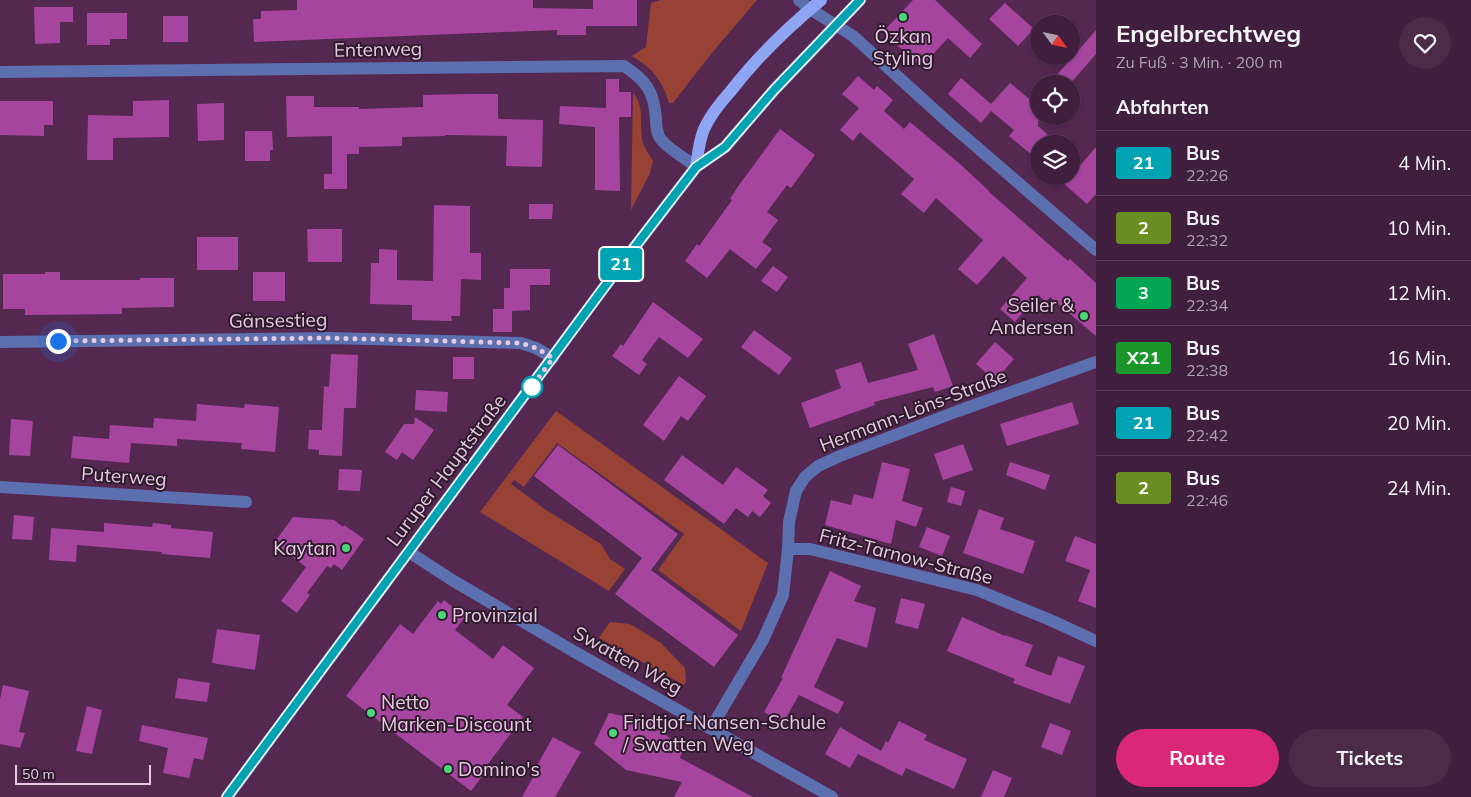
<!DOCTYPE html>
<html lang="de">
<meta charset="utf-8">
<style>
:root{--surface:#401e3d;--page:#4b2b48;--text:#f1f3f6;--muted:#aea2b0;--line:#593c57;--accent:#db2777}
body{margin:0;font-family:Mulish,sans-serif;background:var(--page);color:var(--text);height:100vh;display:flex;flex-direction:column;font-size:19px;white-space:nowrap}
*{box-sizing:border-box;margin:0}
p{font-size:16px;color:var(--muted)}
.icon{flex:none;width:28px;height:28px;fill:none;stroke:currentColor;stroke-width:2;stroke-linecap:round;stroke-linejoin:round}
.map{position:relative;flex:1;overflow:hidden}
.side{display:flex;flex-direction:column;background:var(--surface);width:375px}
.side>*{flex:none}
.badge{padding:0 10px;border-radius:4px;font-size:18px;line-height:32px}
.needle{width:32px;rotate:123deg}
.fabs{position:absolute;left:1030px;top:15px;display:grid;gap:10px}
.fabs a{display:grid;place-items:center;width:50px;height:50px;border-radius:50%;background:var(--surface);box-shadow:0 1px 4px #0004,0 0 0 1px var(--line);font-size:25px}
.scale{position:absolute;left:15px;bottom:12px;width:136px;box-sizing:border-box;padding-left:5px;border:2px solid #e6cae2;border-top:0;font-size:14px;line-height:18px;white-space:nowrap;color:#e6cae2;-webkit-text-stroke:4px #2f1a2d;paint-order:stroke}
.you{position:absolute;width:25px;height:25px;margin:-12px;border:4px solid #fff;border-radius:50%;background:#1a73e8;box-shadow:0 0 0 8px #1a73e833}
.map>.badge{position:absolute;translate:-50% -50%;box-shadow:0 0 0 2px #fff}
h2{padding:0 20px;font-size:19px;line-height:45px}
.round{display:grid;place-items:center;flex:none;width:52px;height:52px;border-radius:26px;background:var(--page)}
.overview{display:flex;align-items:center;justify-content:space-between;height:85px;padding:0 20px}
h1{font-size:24px;font-weight:700;line-height:38px}
.button{display:flex;gap:10px;margin-top:auto;padding:10px 20px}
.button a{flex:1;height:58px;border-radius:30px;background:var(--accent);color:#fff;font-size:20px;font-weight:700;line-height:58px;text-align:center}
.button a+a{background:var(--page);color:var(--text)}
ul{padding:0;list-style:none}
li{display:flex;align-items:center;gap:15px;height:65px;padding:0 20px;border-top:1px solid var(--line)}
li div{flex:1}
li b{display:block;font-size:19px}
li em{font-style:normal}
li .badge{min-width:55px;font-weight:700;text-align:center}
main{display:flex;flex:1;min-height:0}
.map>svg:first-child{display:block}
.green{fill:#974235}
.building{fill:#a5459e}
.lines{fill:none;stroke-linecap:round;stroke-linejoin:round}
.minor{stroke:#5c6faf;stroke-width:12}
.major{stroke:#8da5f2;stroke-width:12}
.line-casing{stroke:#fff;stroke-width:11}
.line{stroke:#00a3b4;stroke-width:8}
.walk{stroke:#e6cae2;stroke-width:5;stroke-dasharray:0 9}
.poi-dot{fill:#4ad777;stroke:#2f1a2d;stroke-width:2}
.stop-dot{fill:#fff;stroke:#00a3b4;stroke-width:2.5}
.labels{text-anchor:middle;stroke-width:4;stroke-linejoin:round;paint-order:stroke}
.poi-label{font-size:19px;fill:#e6cae2;stroke:#2f1a2d;text-anchor:start}
.street-label{font-size:19px;fill:#e6cae2;stroke:#2f1a2d}
</style>
<main>
<div class="map">
<svg width="1096" height="797" viewBox="0 0 1096 797">
<rect width="100%" height="100%" fill="#552851"/>
<path class="green" d="M661,0H757L711,54L673,103H669C663,81 652,68 632,56L646,47L651,3Z
M633,93C645,106 639,123 642,139C644,148 649,154 653,161L650,173L631,210Z
M556,411L768,563L741,631L658,570L684,534L557,443L524,487L514,480L511,484L546,510L601,544L610,559L625,569L609,591L480,512Z
M610,622L630,624L661,643L685,668L686,681L684,685L599,638Z"/>
<path class="building" d="M297,0H533V8L593,9V0H637V26H586V35H557V30L254,42L253,19H261V11L297,10Z
M913,0H935L982,44L970,58L948,38L921,67L883,32Z
M1005,3L1034,29L1018,46L989,19Z
M34,7H73V22H60V43L35,44Z
M87,13H127V39H110V45H87Z
M163,16H188V42H163Z
M1096,30V54L1070,84H1049Z
M858,76L874,90L877,86L893,100L884,111L904,129L910,122L960,164L989,191V192L1068,261L1070,259L1096,283V336L1050,297L1046,302L1038,295L1015,322L1000,309L1027,278L1003,256L977,285L958,269L983,240L936,198L924,213L901,194L914,179L860,132L853,141L840,130L859,108L842,94Z
M961,78L991,104L1010,83L1039,107L1038,126L1058,144H1039V161L1009,136L1014,130L991,111L981,123L948,94Z
M606,79H619V92H631V117H619L620,191L595,190V127L559,124L560,106L606,108Z
M465,94H498V119L543,120L542,167L506,166L507,136L445,135V136L402,137V146L359,147V154H347V189H324V174H332V136L287,137L286,96H314V107H359V109L423,107V95Z
M169,100V137L113,138V160H87L88,115L133,116V101Z
M0,101H53V125H44V136L0,135Z
M224,103V140L198,141L197,104Z
M780,129L815,155L791,188L787,185L767,212L778,220L762,242L772,249L756,269L730,249L707,278L685,261L697,244L699,246L732,200L730,199L737,188Z
M245,131H272L273,150H270V161H245Z
M1096,147V194L1087,204L1055,176H1071Z
M529,204H553L552,219H529Z
M434,205L470,206V253H481V280L461,279L460,316H451L452,321L412,320V305L370,304L371,263H379V249L397,250V280L433,281Z
M307,229H342V262H308Z
M197,237H238V270H197Z
M773,266L788,277L777,292L761,281Z
M510,269H550V285H530V310L512,311V332H493V309H504V288H510Z
M45,272H60V280H140V278H174V307L122,308V314L25,315V309H3V274H45Z
M253,272H285V301H253Z
M653,302L703,339L688,358L659,337L642,360L647,364L639,375L612,356L621,344L623,346Z
M754,330L792,358L779,375L741,347Z
M934,334L953,386L935,392L933,387L874,402L875,405L810,428L801,403L841,388L835,370L861,362L868,383L918,370L908,344Z
M995,342L1014,359L995,381L976,364Z
M331,354L358,355L356,408H344L342,456L319,455V450L308,449L309,430H322L324,386L329,387Z
M453,357H474V379H453Z
M679,376L706,396L688,421L681,416L664,441L643,425Z
M416,390L448,392L447,412L415,410Z
M1072,402L1079,424L1007,446L1000,424Z
M197,404L244,408L245,404L279,407L275,452L241,449L242,443L177,439V446L131,443L129,463L71,458L73,436L109,439L110,425L153,428L154,418L196,421Z
M415,417L434,430L413,460L402,452L397,460L385,452L404,424H414Z
M11,419L33,421L30,456L9,455Z
M963,444L973,470L943,480L934,454Z
M558,445L678,534L651,570L738,635L714,667L615,594L642,558L534,476Z
M682,455L723,485L736,467L768,490L763,496L771,503L760,517L752,511L748,517L736,508L724,524L664,480Z
M882,462L910,469L902,501L923,508L916,527L896,520L891,544L825,525L831,500L851,505L854,494L873,499Z
M1010,462L1050,475L1045,490L1006,475Z
M339,469L362,470L360,491L338,490Z
M951,487L965,491L961,506L947,502Z
M979,509L1004,518L1000,529L1035,541L1023,574L963,553Z
M14,515L34,517L32,540L12,539Z
M293,517L334,520L343,527L344,525L364,539L342,570L334,564L331,568L327,566L307,593L310,595L297,613L281,601L306,567L274,543Z
M104,523L152,527L153,523L171,525V528L213,532L210,558L161,554L162,552L77,545L76,562L49,560L51,528L104,532Z
M927,527L950,536L942,556L919,547Z
M1075,536L1096,544V608L1078,601L1090,570L1065,561Z
M830,571L861,586L854,601L876,608L867,648L837,638L814,687L844,702L838,714L799,695L783,723L764,712L783,678H781Z
M901,598L925,604L918,629L895,623Z
M444,600L465,617L455,630L493,659L503,645L534,668L507,705L523,717L488,764L490,766L471,791L346,696L400,624L413,634L438,601L441,604Z
M962,617L1005,636V635L1033,645L1025,666L1051,676L1058,656L1085,666L1070,704L1013,683L1015,679L947,651Z
M217,629L260,635L255,670L212,663Z
M178,678L210,683L207,702L175,698Z
M3,685L29,691L19,732L25,733L20,748L0,744V699Z
M87,706L102,710L92,754L76,751Z
M609,713L650,722L683,749L680,758L753,797H674L682,782L626,770L594,744Z
M899,721L927,735L924,740L967,759L954,789L906,768L902,776L858,754L850,768L825,754L840,727L881,751L886,741L888,743Z
M1050,723L1071,731L1062,755L1041,747Z
M142,725L208,738L203,760L194,758L189,778L163,773L168,748L139,741Z
M553,737L581,752L555,797H522L537,770L535,769Z
M993,770L1012,778L1004,797H981Z"/>
<g class="lines">
<path class="minor" d="M799,0L810,9L853,36L950,124L1096,250
M0,72L624,66C647,81 654,92 656,119C656,125 657,133 660,138C666,148 687,159 696,167
M0,342L330,338L521,343L536,348L553,358
M0,487L246,502
M788,549H810L977,590L1048,619L1096,641
M409,552L452,580L573,651L832,797
M711,728L763,640L783,595L788,549L789,522L796,491L805,477L818,466L840,456L958,411L1096,362"/>
<path class="major" d="M696,167C698,154 699,141 704,129C710,116 720,103 730,92C757,57 787,28 821,0
M227,797L611,278L696,167L725,147L774,90L860,0"/>
</g>
<g class="lines">
<defs>
<path id="line" d="M227,797L611,278L696,167L725,147L774,90L860,0"/>
</defs>
<use href="#line" class="line-casing"/>
<use href="#line" class="line"/>
<path class="walk" d="M58,341L330,338L521,343L536,348L553,358L531,388L532,387"/>
</g>
<g class="poi-dot">
<circle cx="903" cy="17" r="5"/>
<circle cx="1084" cy="316" r="5"/>
<circle cx="346" cy="548" r="5"/>
<circle cx="442" cy="615" r="5"/>
<circle cx="371" cy="713" r="5"/>
<circle cx="613" cy="733" r="5"/>
<circle cx="448" cy="769" r="5"/>
</g>
<circle class="stop-dot" cx="532" cy="387" r="10"/>
<g class="labels">
<g class="poi-label">
<text x="903" y="43" text-anchor="middle">Özkan<tspan x="903" dy="22">Styling</tspan></text>
<text x="1074" y="312" text-anchor="end">Seiler &amp;<tspan x="1074" dy="22">Andersen</tspan></text>
<text x="336" y="555" text-anchor="end">Kaytan</text>
<text x="452" y="622">Provinzial</text>
<text x="381" y="709">Netto<tspan x="381" dy="22">Marken-Discount</tspan></text>
<text x="623" y="729">Fridtjof-Nansen-Schule<tspan x="623" dy="22">/ Swatten Weg</tspan></text>
<text x="458" y="776">Domino's</text>
</g>
<g class="street-label">
<text transform="translate(378 49) rotate(-1)" y="7">Entenweg</text>
<text transform="translate(278 320) rotate(-1)" y="7">Gänsestieg</text>
<text transform="translate(913 410) rotate(-21)" y="7">Hermann-Löns-Straße</text>
<text transform="translate(446 470) rotate(-53)" y="7">Luruper Hauptstraße</text>
<text transform="translate(124 476) rotate(4)" y="7">Puterweg</text>
<text transform="translate(906 556) rotate(14)" y="7">Fritz-Tarnow-Straße</text>
<text transform="translate(628 660) rotate(29)" y="7">Swatten Weg</text>
</g>
</g>
</svg>
<div class="fabs">
<a><svg class="needle" viewBox="-14 -14 28 28"><path d="M0-13l5 13h-10z" fill="#e53935"/><path d="M0 13l5-13h-10z" fill="#aea2b0"/></svg></a>
<a><svg class="icon" aria-label="locate" viewBox="0 0 24 24"><circle cx="12" cy="12" r="6"/><path d="M12 2v4M12 18v4M2 12h4M18 12h4"/></svg></a>
<a><svg class="icon" aria-label="layers" viewBox="0 0 24 24"><path d="M12 4l9 5-9 5-9-5zM3 14l9 5 9-5"/></svg></a>
</div>
<div class="scale">50 m</div>
<div class="you" style="left:58px;top:341px"></div>
<b class="badge" style="left:621px;top:264px;background:#00a3b4;color:#fff">21</b>
</div>
<section class="side">
<div class="overview"><div><h1>Engelbrechtweg</h1><p>Zu Fuß · 3 Min. · 200 m</p></div><a class="round"><svg class="icon" aria-label="heart" viewBox="0 0 24 24"><path d="M12 20l-8-8c-3-5 5-10 8-4 3-6 11-1 8 4z"/></svg></a></div>
<h2>Abfahrten</h2>
<ul>
<li><span class="badge" style="background:#00a3b4;color:#fff">21</span><div><b>Bus</b><p>22:26</p></div><em>4 Min.</em></li>
<li><span class="badge" style="background:#6b8e23;color:#fff">2</span><div><b>Bus</b><p>22:32</p></div><em>10 Min.</em></li>
<li><span class="badge" style="background:#00a651;color:#fff">3</span><div><b>Bus</b><p>22:34</p></div><em>12 Min.</em></li>
<li><span class="badge" style="background:#1a962b;color:#fff">X21</span><div><b>Bus</b><p>22:38</p></div><em>16 Min.</em></li>
<li><span class="badge" style="background:#00a3b4;color:#fff">21</span><div><b>Bus</b><p>22:42</p></div><em>20 Min.</em></li>
<li><span class="badge" style="background:#6b8e23;color:#fff">2</span><div><b>Bus</b><p>22:46</p></div><em>24 Min.</em></li>
</ul>
<div class="button"><a>Route</a><a>Tickets</a></div>
</section>
</main>
